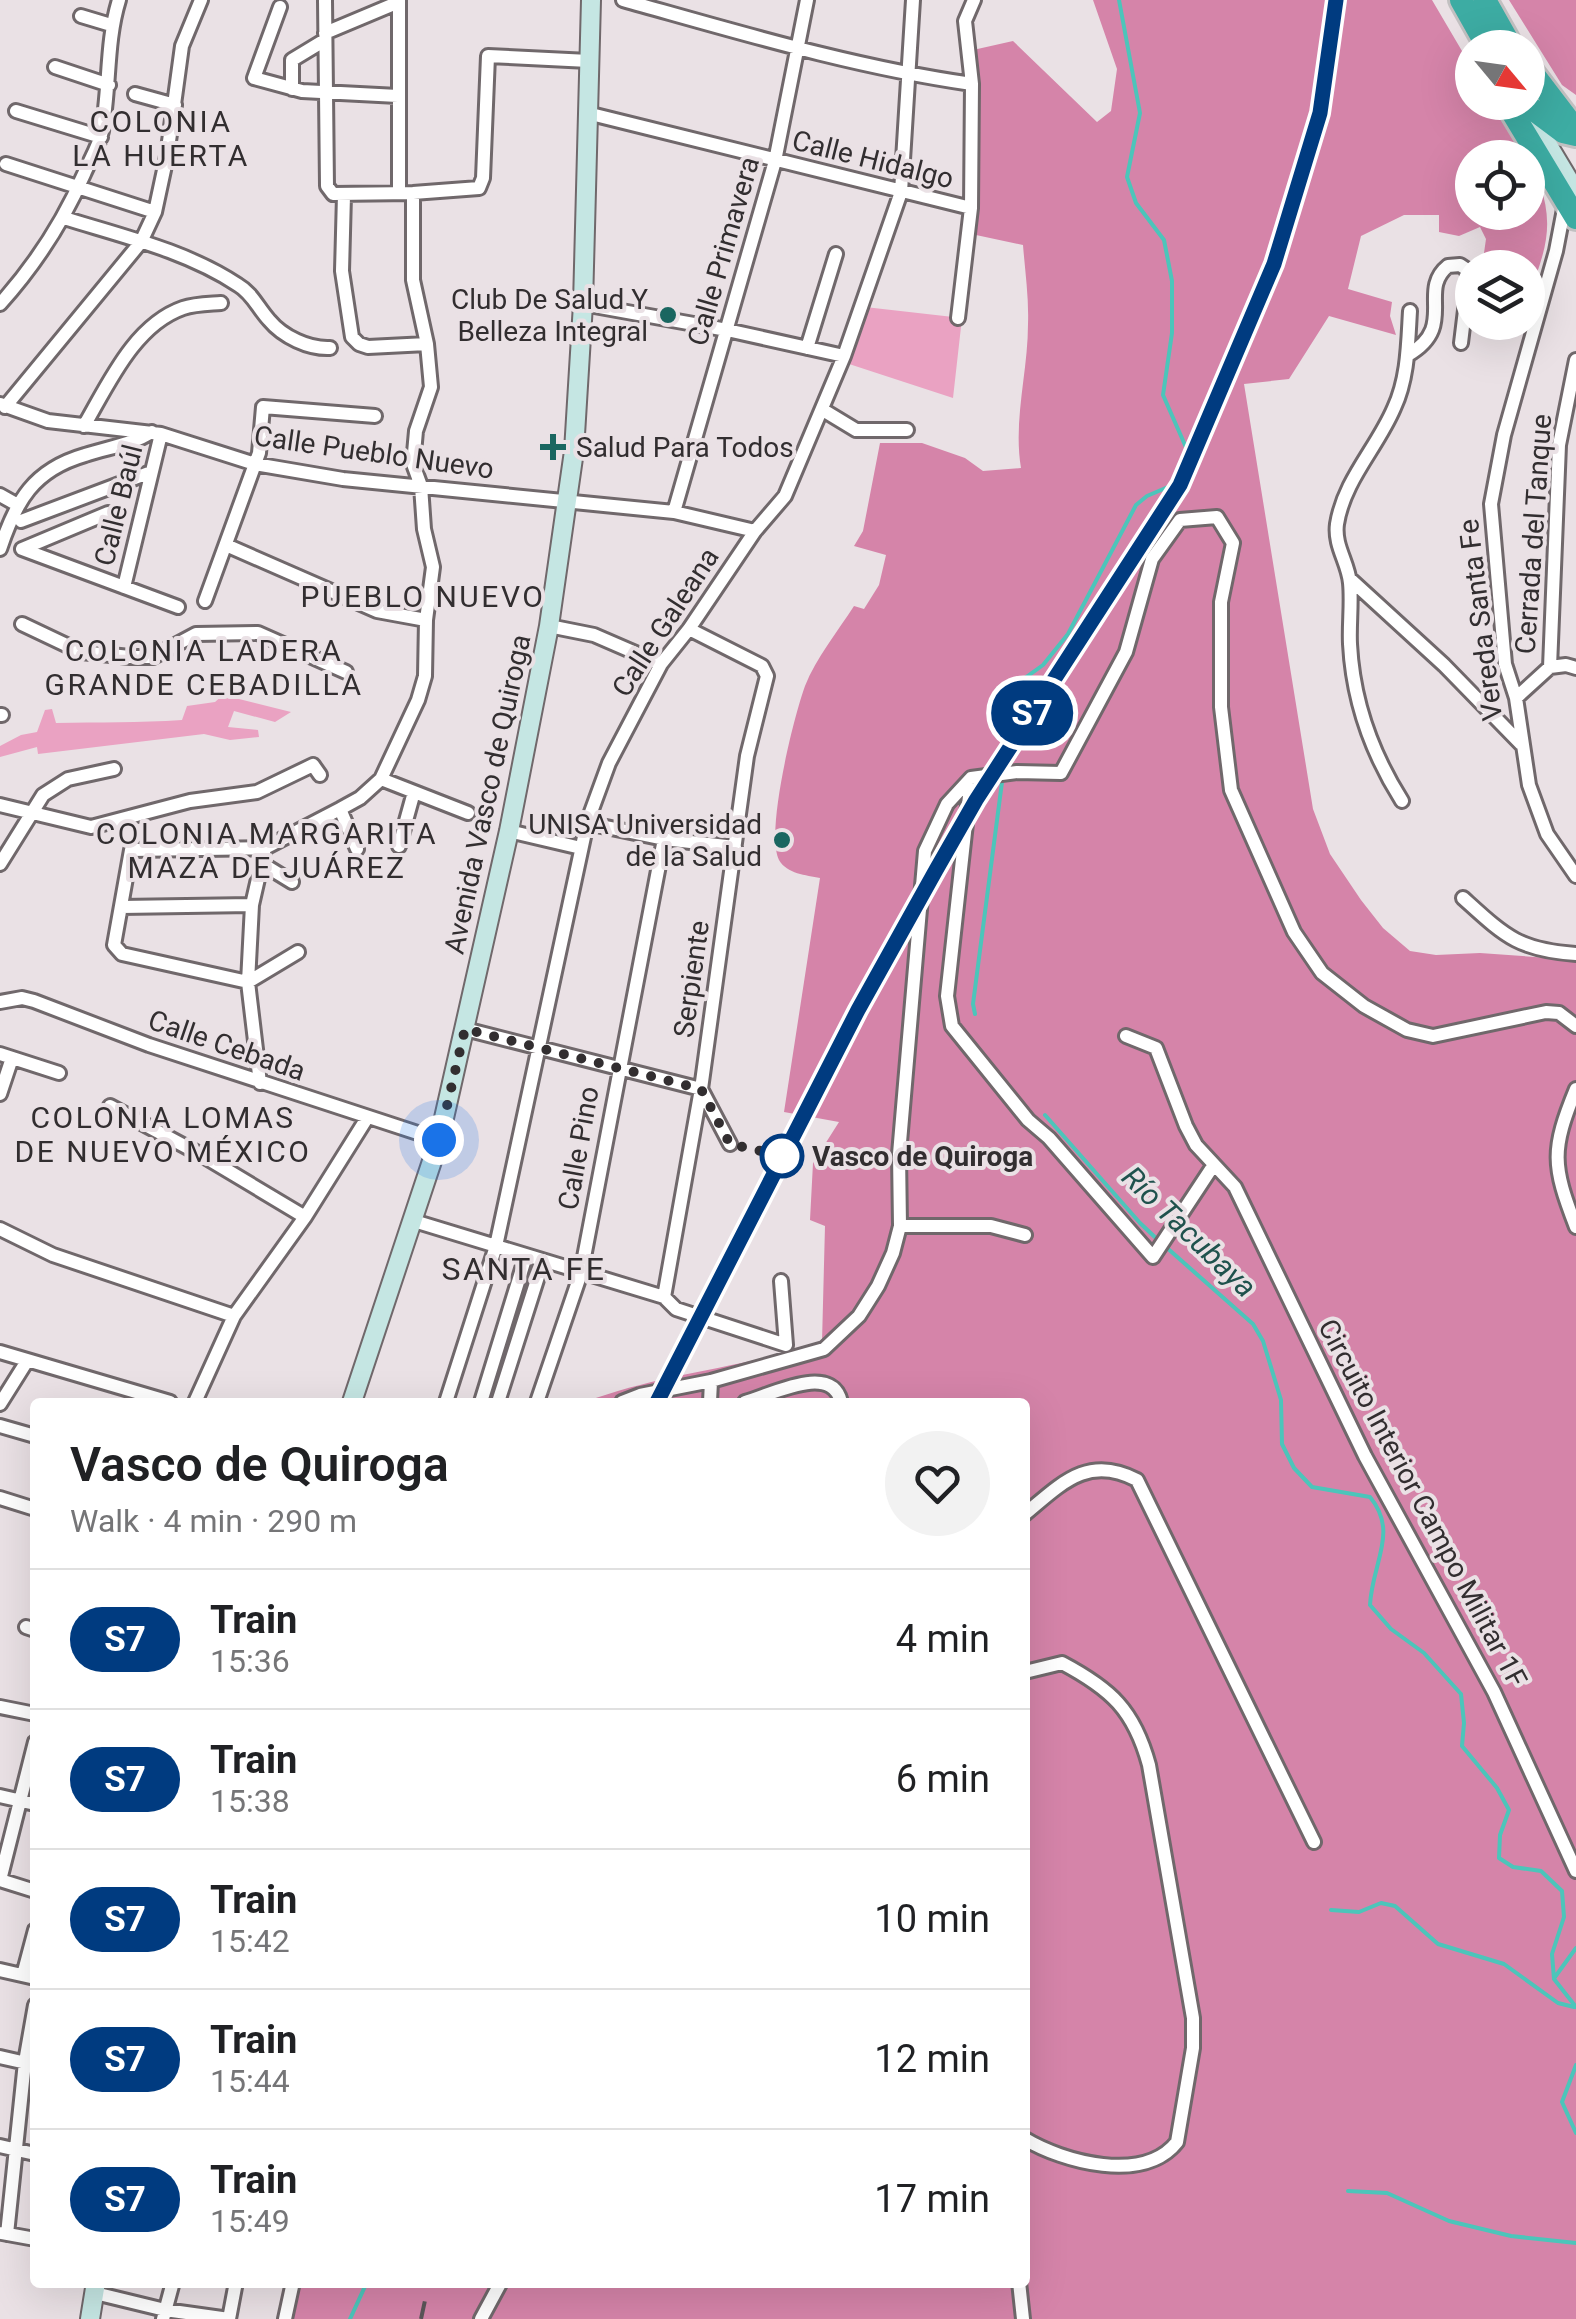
<!DOCTYPE html>
<meta charset="utf-8">
<style>
:root{--surface:#fff;--page:#f2f2f2;--text:#202124;--muted:#757577;--line:#e0e0e0}
body{margin:0;font-family:Roboto,sans-serif;background:var(--page);color:var(--text);height:100vh;display:flex;flex-direction:column;font-size:38px;white-space:nowrap}
*{box-sizing:border-box;margin:0}
p{font-size:32px;color:var(--muted)}
.icon{flex:none;width:55px;height:55px;fill:none;stroke:currentColor;stroke-width:2;stroke-linecap:round;stroke-linejoin:round}
.map{position:relative;flex:1;overflow:hidden}
.drawer{position:absolute;left:30px;top:1398px;width:1000px;height:890px;display:flex;flex-direction:column;background:var(--surface);border-radius:10px;box-shadow:0 10px 40px #0002}
.drawer>*{flex:none}
.badge{padding:0 20px;border-radius:32px;font-size:35px;line-height:65px}
.needle{width:65px;rotate:119deg}
.controls{position:absolute;left:1455px;top:30px;display:grid;gap:20px}
.controls a{display:grid;place-items:center;width:90px;height:90px;border-radius:50%;background:var(--surface);box-shadow:0 10px 40px #0002;font-size:50px}
.you{position:absolute;width:50px;height:50px;margin:-25px;border:8px solid #fff;border-radius:50%;background:#1a73e8;box-shadow:0 0 0 15px #1a73e833}
.map>.badge{position:absolute;translate:-50% -50%;box-shadow:0 0 0 5px #fff}
.round{display:grid;place-items:center;flex:none;width:105px;height:105px;border-radius:52px;background:var(--page)}
.summary{display:flex;align-items:center;justify-content:space-between;height:170px;padding:0 40px}
h1{font-size:48px;font-weight:600;line-height:75px}
ul{padding:0;list-style:none}
li{display:flex;align-items:center;gap:30px;height:140px;padding:0 40px;border-top:2px solid var(--line)}
li div{flex:1}
li b{display:block;font-size:38px}
li em{font-style:normal}
li .badge{min-width:110px;font-weight:700;text-align:center}
.map>svg:first-child{display:block}
.green{fill:#eaa2c2}
.forest{fill:#d584a9;fill-rule:evenodd}
.lines{fill:none;stroke-linecap:round;stroke-linejoin:round}
.stream{stroke:#4cc5ba;stroke-width:4}
.minor-casing{stroke:#70686b;stroke-width:18}
.secondary-casing{stroke:#70686b;stroke-width:22}
.motorway-casing{stroke:#c2c0c1;stroke-width:28}
.minor{stroke:#fff;stroke-width:12}
.secondary{stroke:#c5e6e3;stroke-width:18}
.motorway{stroke:#3daca3;stroke-width:22}
.rail{stroke:#5b5659;stroke-width:4;stroke-dasharray:18 18;stroke-linecap:butt}
.line-casing{stroke:#fff;stroke-width:22}
.line{stroke:#003b80;stroke-width:15}
.walk{stroke:#322e30;stroke-width:10;stroke-dasharray:0 18}
.poi-dot{fill:#1a6660;stroke:#eae1e5;stroke-width:4}
.stop-dot{fill:#fff;stroke:#003b80;stroke-width:5}
.labels{text-anchor:middle;stroke-width:8;stroke-linejoin:round;paint-order:stroke}
.street-label{font-size:28px;fill:#322e30;stroke:#eae1e5}
.poi-label{font-size:28px;fill:#322e30;stroke:#eae1e5;text-anchor:end}
.stop-label{font-size:28px;font-weight:bold;fill:#322e30;stroke:#eae1e5;text-anchor:start}
.neighbourhood-label{font-size:30px;letter-spacing:2.5px;fill:#322e30;stroke:#eae1e5}
.water-label{font-size:30px;font-style:italic;fill:#1f524d;stroke:#eae1e5}
.quarter-label{font-size:32px;letter-spacing:2.5px;fill:#322e30;stroke:#eae1e5}
</style>
<div class="map">
<svg width="1576" height="2319" viewBox="0 0 1576 2319">
<rect width="100%" height="100%" fill="#eae1e5"/>
<path class="green" d="M865,307L962,318L953,398L846,363Z
M223,695L291,712L275,722L234,711L228,727L258,730L259,737L230,740L204,734L38,754L37,747L0,757V746L21,735L37,732L45,710L52,709L56,723C99,722 139,723 182,720L187,706L215,702Z"/>
<path class="forest" d="M1093,0H1432L1472,68V102L1494,103C1519,144 1554,187 1546,239C1543,260 1534,280 1528,299V268L1482,267L1486,239L1480,227L1459,236L1439,232V215H1404L1361,236L1348,289L1392,302L1390,316L1396,335L1329,316L1289,379L1244,384L1313,809L1330,854L1361,900L1383,928L1410,951L1436,955L1480,953L1576,960V2319H288L301,2282H1025V1402H585C662,1373 744,1368 822,1342L825,1226L810,1220L813,1163L839,1122L784,1112L820,878C806,875 787,874 779,860C765,832 794,716 805,686C816,658 838,631 854,606L864,609L879,585L886,555L854,546L863,531L880,443H922L965,458L983,471L1021,468C1013,420 1028,372 1028,324C1029,298 1025,271 1023,245L976,235L979,79L973,50L1013,41L1097,122L1111,111L1117,69ZM1472,158H1528V212H1472Z
M1509,0H1576V95L1562,85Z"/>
<g class="lines">
<path class="stream" d="M975,1014L973,1004L1005,759L1006,735L997,712L1003,694L1043,665L1068,634L1136,505L1147,496L1182,481L1192,461L1163,395L1172,333V281L1164,240L1136,203L1127,177L1140,113L1119,0
M1045,1115L1140,1223L1159,1241
M1166,1247L1253,1324L1263,1341L1281,1400L1282,1444L1294,1468L1312,1487L1370,1497C1399,1532 1372,1563 1370,1605L1391,1629L1424,1653L1461,1694L1464,1723L1462,1746L1497,1788L1509,1810L1500,1835L1499,1858L1513,1867L1541,1871L1562,1891L1564,1917L1552,1954L1554,1979L1576,2007
M1331,1910L1359,1912L1381,1903L1395,1906L1438,1944L1504,1964L1558,2003L1574,2007
M1555,1977L1576,1948
M1576,2065L1562,2102L1576,2133
M1348,2191L1387,2193L1449,2221L1511,2236L1576,2243
M350,2319L367,2282"/>
<defs>
<path id="minor" d="M325,0L327,186L333,194L413,193L479,188L483,178L488,56L589,61
M623,0C738,32 853,67 972,84
M280,7L254,78L302,91L398,96
M81,16L111,25
M325,33L399,2
M55,67L109,85
M292,89V60L325,40
M135,94L175,105
M16,111L101,137
M587,113L971,208
M6,164L155,212
M399,193V0
M344,195L342,271L352,337L359,344L368,347L427,344
M1565,204L1556,251L1504,435L1491,504L1505,664L1516,698L1529,785L1547,834L1576,876
M64,218C122,236 187,251 238,285C252,293 258,308 269,320C283,337 309,349 330,348
M0,304C36,264 63,222 84,174C90,160 99,146 102,131C110,87 106,42 119,0
M583,304L727,330L844,356
M958,318L971,208L972,84L965,21L974,0
M807,348L836,254
M1408,355C1458,326 1417,291 1448,266L1460,265L1466,269L1469,277L1461,343
M0,404L48,421L161,434L255,464L343,479L674,512L755,531
M5,407L141,242L155,212L167,156L182,46L201,0
M823,410L856,430H907
M84,426C108,385 134,325 183,308C195,304 209,304 221,303
M0,495L16,504
M674,512L775,161L807,0
M21,521L151,472
M226,545L377,611L426,620
M0,549C16,501 33,470 85,455C109,447 131,445 152,432
M22,549L178,607
M22,549L108,513
M1350,579L1444,665L1521,744
M124,587L161,434
M205,601L259,453L263,407L375,416
M22,624L81,652L130,657H153L196,634L258,633L346,672
M549,626L594,635L661,664
M1550,667L1566,665L1576,668
M1516,698L1550,667L1559,445L1576,360
M0,715H2
M971,778L947,996L952,1026L1028,1120L1049,1138L1153,1257L1213,1166
M381,779L468,813
M1402,801C1371,752 1353,702 1350,644C1349,624 1352,603 1350,583C1348,562 1334,546 1337,524C1344,480 1377,448 1394,408C1408,378 1408,344 1410,311
M0,805L91,827L190,801L257,792L313,765L320,775
M340,809L357,849
M587,823L664,839L735,847
M509,831L581,848
M399,846L414,792
M261,863L292,882
M0,864L43,795L68,779L114,769
M1463,898C1505,936 1518,950 1576,954
M121,907L252,905
M298,952L248,982L122,954L114,945L131,850L265,848L340,809L360,798L381,779L418,700L425,676L426,620L433,567L424,529L421,486L413,464L416,431L431,387L427,344L413,280V193
M0,1002L22,998L34,1001L149,1045L439,1140
M465,1029L701,1089L730,1144
M1126,1036L1156,1048L1186,1126L1196,1145L1235,1187L1365,1456L1494,1692L1576,1871
M0,1054L59,1073
M260,1083L248,982L252,905L265,848
M1576,1089C1551,1150 1552,1165 1576,1227
M0,1094L12,1058
M110,1106L205,1157L305,1217
M414,1221L664,1297L676,1309L786,1345L781,1281
M900,1226H991L1025,1235
M0,1229L53,1255L234,1316
M664,1297L701,1089L747,756L767,676L762,666L689,629
M0,1352L170,1402
M195,1402L234,1316L305,1217L367,1118
M446,1402L496,1246L587,823L609,763L661,664L689,629L755,531L785,496L844,356L901,192L913,0
M481,1402L526,1256
M498,1402L543,1261
M537,1402L581,1273L664,839
M622,1402L640,1395L711,1381L824,1349L859,1316L878,1286L893,1253L900,1226L899,1154L925,851L947,804L971,778L1017,772L1061,773L1126,652L1152,559L1180,520L1217,517L1233,543L1221,602V707L1231,790L1294,932L1322,973L1364,1006L1407,1030L1433,1036L1546,1012L1559,1013L1576,1026
M710,1402L711,1381
M745,1402C771,1395 832,1362 841,1402
M0,1404L27,1361
M0,1426L35,1436
M0,1498L35,1509
M1025,1514C1061,1484 1088,1454 1137,1480L1314,1842
M26,1627L35,1630
M1025,1672L1062,1663C1111,1689 1134,1710 1149,1765L1193,2018V2048L1177,2142C1144,2184 1063,2162 1025,2139
M0,1707L35,1714
M35,1742L0,1880L35,1891
M0,1796L35,1804
M0,1970L35,1978
M23,1975L35,1930
M0,2057L35,2065
M0,2146L35,2154
M2,2233L35,2239
M7,2234L25,2062L35,2005
M1019,2282L1023,2319
M95,2293L165,2310L229,2319L236,2282
M163,2319L173,2282
M285,2319L293,2282
M481,2319L501,2282"/>
<path id="secondary" d="M1525,107L1576,192
M352,1402L439,1140L509,831L549,626L574,451L583,304L591,0
M90,2319L96,2282"/>
<path id="motorway" d="M1461,0L1488,48
M1485,0L1512,48
M1528,67L1576,130
M1506,102L1576,218
M1523,102L1563,132L1576,135"/>
</defs>
<use href="#minor" class="minor-casing"/>
<use href="#secondary" class="secondary-casing"/>
<use href="#motorway" class="motorway-casing"/>
<use href="#minor" class="minor"/>
<use href="#secondary" class="secondary"/>
<use href="#motorway" class="motorway"/>
<path class="rail" d="M657,1402L858,1010L936,869L976,800L1180,485L1274,264L1320,113L1336,0
M421,2319L429,2282"/>
</g>
<g class="lines">
<defs>
<path id="line" d="M657,1402L858,1010L936,870L976,800L1180,485L1274,264L1320,113L1336,0"/>
</defs>
<use href="#line" class="line-casing"/>
<use href="#line" class="line"/>
<path class="walk" d="M439,1140L465,1029L701,1089L730,1144L782,1156"/>
</g>
<g class="poi-dot">
<circle cx="668" cy="315" r="10"/>
<path d="M548 432h10v10h10v10h-10v10h-10v-10h-10v-10h10z"/>
<circle cx="782" cy="840" r="10"/>
</g>
<circle class="stop-dot" cx="782" cy="1156" r="20"/>
<g class="labels">
<g class="street-label">
<text transform="translate(873 159) rotate(14)" y="10">Calle Hidalgo</text>
<text transform="translate(723 251) rotate(-74)" y="10">Calle Primavera</text>
<text transform="translate(374 452) rotate(8)" y="10">Calle Pueblo Nuevo</text>
<text transform="translate(118 505) rotate(-76)" y="10">Calle Baúl</text>
<text transform="translate(1533 534) rotate(-86)" y="10">Cerrada del Tanque</text>
<text transform="translate(1480 620) rotate(-97)" y="10">Vereda Santa Fe</text>
<text transform="translate(665 622) rotate(-57)" y="10">Calle Galeana</text>
<text transform="translate(487 794) rotate(-78)" y="10">Avenida Vasco de Quiroga</text>
<text transform="translate(691 979) rotate(-82)" y="10">Serpiente</text>
<text transform="translate(227 1045) rotate(19)" y="10">Calle Cebada</text>
<text transform="translate(578 1148) rotate(-80)" y="10">Calle Pino</text>
<text transform="translate(1423 1503) rotate(62)" y="10">Circuito Interior Campo Militar 1F</text>
</g>
<g class="poi-label">
<text x="648" y="309">Club De Salud Y<tspan x="648" dy="32">Belleza Integral</tspan></text>
<text x="576" y="457" text-anchor="start">Salud Para Todos</text>
<text x="762" y="834">UNISA Universidad<tspan x="762" dy="32">de la Salud</tspan></text>
</g>
<g class="stop-label">
<text x="812" y="1166">Vasco de Quiroga</text>
</g>
<g class="neighbourhood-label">
<text x="161" y="132">COLONIA<tspan x="161" dy="34">LA HUERTA</tspan></text>
<text x="423" y="607">PUEBLO NUEVO</text>
<text x="204" y="661">COLONIA LADERA<tspan x="204" dy="34">GRANDE CEBADILLA</tspan></text>
<text x="267" y="844">COLONIA MARGARITA<tspan x="267" dy="34">MAZA DE JUÁREZ</tspan></text>
<text x="163" y="1128">COLONIA LOMAS<tspan x="163" dy="34">DE NUEVO MÉXICO</tspan></text>
</g>
<g class="water-label">
<text transform="translate(1189 1232) rotate(44)" y="10">Río Tacubaya</text>
</g>
<g class="quarter-label">
<text x="524" y="1280">SANTA FE</text>
</g>
</g>
</svg>
<div class="controls">
<a><svg class="needle" viewBox="-14 -14 28 28"><path d="M0-13l5 13h-10z" fill="#e53935"/><path d="M0 13l5-13h-10z" fill="#757577"/></svg></a>
<a><svg class="icon" aria-label="locate" viewBox="0 0 24 24"><circle cx="12" cy="12" r="6"/><path d="M12 2v4M12 18v4M2 12h4M18 12h4"/></svg></a>
<a><svg class="icon" aria-label="layers" viewBox="0 0 24 24"><path d="M12 4l9 5-9 5-9-5zM3 14l9 5 9-5"/></svg></a>
</div>
<div class="you" style="left:439px;top:1140px"></div>
<b class="badge" style="left:1032px;top:713px;background:#003b80;color:#fff">S7</b>
<section class="drawer">
<div class="summary"><div><h1>Vasco de Quiroga</h1><p>Walk · 4 min · 290 m</p></div><a class="round"><svg class="icon" aria-label="heart" viewBox="0 0 24 24"><path d="M12 20l-8-8c-3-5 5-10 8-4 3-6 11-1 8 4z"/></svg></a></div>
<ul>
<li><span class="badge" style="background:#003b80;color:#fff">S7</span><div><b>Train</b><p>15:36</p></div><em>4 min</em></li>
<li><span class="badge" style="background:#003b80;color:#fff">S7</span><div><b>Train</b><p>15:38</p></div><em>6 min</em></li>
<li><span class="badge" style="background:#003b80;color:#fff">S7</span><div><b>Train</b><p>15:42</p></div><em>10 min</em></li>
<li><span class="badge" style="background:#003b80;color:#fff">S7</span><div><b>Train</b><p>15:44</p></div><em>12 min</em></li>
<li><span class="badge" style="background:#003b80;color:#fff">S7</span><div><b>Train</b><p>15:49</p></div><em>17 min</em></li>
</ul>
</section>
</div>
